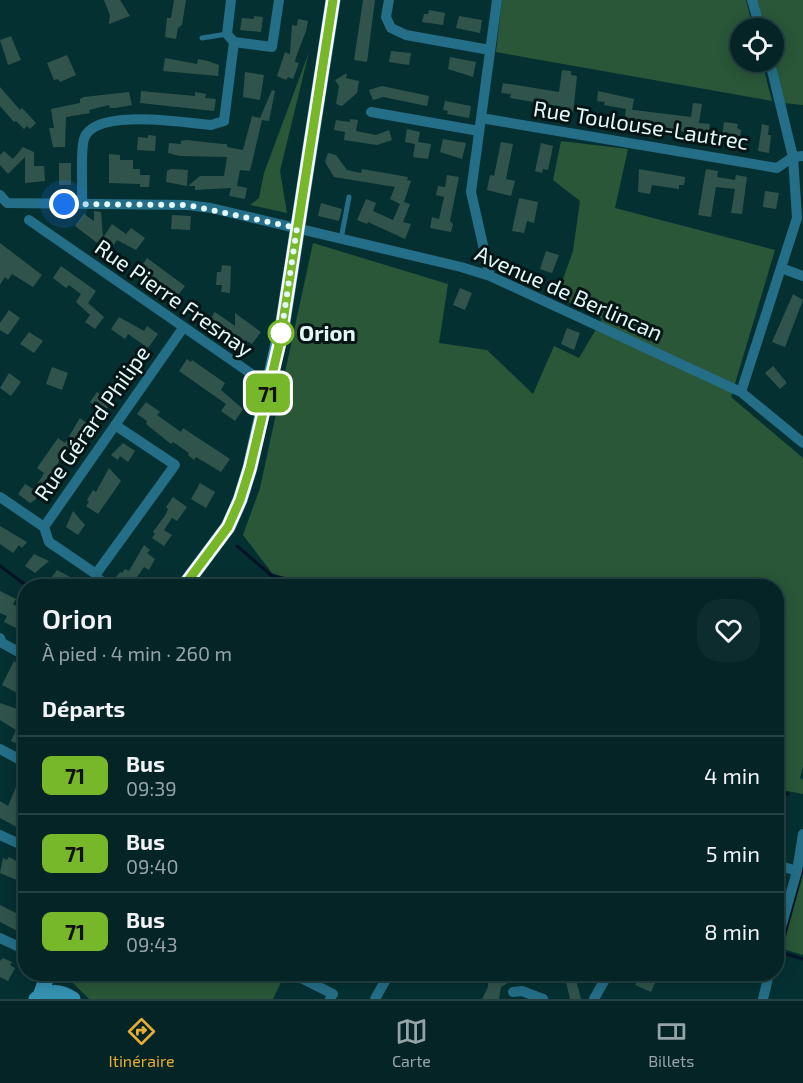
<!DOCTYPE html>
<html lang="fr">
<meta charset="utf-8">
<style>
:root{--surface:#042426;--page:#0d2c2e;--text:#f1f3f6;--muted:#97a4a7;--line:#254143;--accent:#e6ac36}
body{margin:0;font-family:"Exo 2",sans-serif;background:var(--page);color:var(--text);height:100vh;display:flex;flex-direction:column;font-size:22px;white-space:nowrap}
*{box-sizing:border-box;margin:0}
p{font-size:20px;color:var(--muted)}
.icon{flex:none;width:33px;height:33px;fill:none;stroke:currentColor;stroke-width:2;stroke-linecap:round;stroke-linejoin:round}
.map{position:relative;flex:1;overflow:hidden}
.drawer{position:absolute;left:18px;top:579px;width:766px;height:402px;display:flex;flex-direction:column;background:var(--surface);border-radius:24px;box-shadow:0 3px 15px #0003,0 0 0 2px var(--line)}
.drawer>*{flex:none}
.badge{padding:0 12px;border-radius:9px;font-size:21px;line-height:39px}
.fabs{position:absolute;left:730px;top:18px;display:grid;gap:12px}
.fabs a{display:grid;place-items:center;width:54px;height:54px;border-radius:50%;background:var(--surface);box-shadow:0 3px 15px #0003,0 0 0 2px var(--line);font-size:30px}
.you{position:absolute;width:30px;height:30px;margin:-15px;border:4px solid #fff;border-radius:50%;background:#1a73e8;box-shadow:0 0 0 9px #1a73e833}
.map>.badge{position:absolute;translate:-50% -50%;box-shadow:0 0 0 3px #fff}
h2{padding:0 24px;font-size:22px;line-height:54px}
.round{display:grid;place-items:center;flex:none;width:63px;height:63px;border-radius:24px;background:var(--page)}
.head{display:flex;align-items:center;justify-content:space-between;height:102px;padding:0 24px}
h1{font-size:28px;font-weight:600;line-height:45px}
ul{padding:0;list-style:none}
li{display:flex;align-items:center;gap:18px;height:78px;padding:0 24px;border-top:2px solid var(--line)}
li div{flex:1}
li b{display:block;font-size:22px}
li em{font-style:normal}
li .badge{min-width:66px;font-weight:700;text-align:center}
.tab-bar{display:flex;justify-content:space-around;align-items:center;height:84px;border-top:2px solid var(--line);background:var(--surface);font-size:16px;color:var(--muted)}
.tab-bar a{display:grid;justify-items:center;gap:3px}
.tab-bar .selected{color:var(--accent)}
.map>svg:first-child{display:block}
.green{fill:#295738}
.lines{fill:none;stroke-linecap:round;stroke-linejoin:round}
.stream{stroke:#011326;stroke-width:3}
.building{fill:#30544b}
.lane{stroke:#246e87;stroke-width:5}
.street{stroke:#246e87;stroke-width:10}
.secondary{stroke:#3592b2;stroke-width:15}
.line-casing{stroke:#fff;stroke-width:14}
.line{stroke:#76b82a;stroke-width:9}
.walk{stroke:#e3f8f9;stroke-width:6;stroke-dasharray:0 10.8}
.stop-dot{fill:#fff;stroke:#76b82a;stroke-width:3}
.labels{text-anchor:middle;stroke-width:6;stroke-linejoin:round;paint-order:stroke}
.street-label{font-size:22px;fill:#e3f8f9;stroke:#051516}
.stop-label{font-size:22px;font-weight:bold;fill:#e3f8f9;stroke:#051516;text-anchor:start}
</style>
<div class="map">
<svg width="803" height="999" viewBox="0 0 803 999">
<rect width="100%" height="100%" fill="#053032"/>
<path class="green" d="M502,0H746L753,28H741V62H762L772,101L496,52Z
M755,0H803V105L783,103L774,53V28H767Z
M309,52L280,171L287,213L250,205L259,198L264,173Z
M561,141L628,149L615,208L775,250L731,397L803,458V766L800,778L803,780V794L777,789V586H308L272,573L243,535L260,488L313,243L448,284L439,343L487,350L533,394L554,346L579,358L602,319L557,296L573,251L580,201L553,180Z
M803,865V955L783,949Z
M64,974H285L273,999H89Z"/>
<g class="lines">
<path class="stream" d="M237,546L272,576L324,586
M0,566L27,586
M777,792L788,794
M803,868L780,952L803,959"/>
</g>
<path class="building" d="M104,0H120L130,16L109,24L110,15Z
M174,0H186L182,25L178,28L176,39L165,37L167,18H171Z
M363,0H375L367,62L354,60Z
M429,10L445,13L443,25L422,22L424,14H428Z
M254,16L263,17L261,32L240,30L242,18L254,19Z
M459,16L482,20L480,33L456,28Z
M298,19L308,21L306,31L296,57L295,62L299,63L293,79L288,77L286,80L277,76L285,52L290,54L292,25L297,26Z
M11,36L21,60L8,65L0,40Z
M391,51L411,53L409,65L389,62Z
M67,55L76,75L60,82L58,79L54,80L47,63Z
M450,57L476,62L473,77L448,69Z
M165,58L197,64L198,59L208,61L219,65L218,76L163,71Z
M562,70L571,71V75L577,76L573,113L564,111V107L510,98L511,94L501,93L503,83L559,92Z
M245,72L264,75L260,100L243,97Z
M347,73L346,78L359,81L357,93L342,106L336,104L339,86L335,80Z
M382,86L429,96L427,106L383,97L373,100L369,90Z
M0,87L20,110L22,108L36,123L30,129L27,126L24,129L16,121L14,122L0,106Z
M272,90L275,91L269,121L262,120L250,171L240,170L237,186L247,188L245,199L229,196L231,188L195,190V186H188L200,176H224L227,157L180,156L168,153L169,143L181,144V141L186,140L222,144H227V147L243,150L252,116L260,118Z
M141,91L195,96V92L206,94L205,98L216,99L214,111L140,103Z
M598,91L634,99L632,110L604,105L605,102L597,101Z
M129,92L132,105L115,108H110L109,105L89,110L90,113L66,117L65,147H53L49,128H54L51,109L80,103V99L84,97Z
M445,101L471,106L469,118L447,114L448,111L443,110Z
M693,103L702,104L699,123L710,124L708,136H688V132L656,129L657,126L633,122L632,131L623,130L626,109L691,117Z
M350,119L358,120L356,131L376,135L389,130L392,140L377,145L344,140L345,132L334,130L336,120L350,122Z
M724,122L738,124L737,128L741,130L740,138L722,137Z
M762,124L769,126L768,135H771L769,153L758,151Z
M407,129L420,132L418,142L431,144L428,159L413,157L415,144L405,142Z
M148,135L156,136L155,151L137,150L138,137L148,138Z
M443,139L466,143L462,159L440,152Z
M501,142L513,144L506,179L515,181L511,196L487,190L490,175L494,176Z
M541,143L553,146L548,170L543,169L542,173L535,171Z
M23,147L34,152V166H44L45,181L25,183V157L8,174L0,165V155L4,151L13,159Z
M328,153L336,155L347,170L361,173L362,169L408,177L407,180L411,181L404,202L410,204L403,222L411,224L405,239L368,222L367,224L357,220L366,199L376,203L373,211L393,220L400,204L390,199L395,187L334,177L325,162Z
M109,154L120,155V160H133V169H140V175H150L149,187H140V184L109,183Z
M59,163H71V185H59Z
M171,169L188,170L187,186L166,182L167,171Z
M639,169L685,177L684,185H679V189L652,185L650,194L638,192Z
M706,169L718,171L717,177L735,180L736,175L747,177L742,214L731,213L735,189L716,187L711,217L698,215Z
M447,175L459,177L450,221L453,224L451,232L430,228L432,217L439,219L444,197L436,195L438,186L445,187Z
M765,191L779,193L776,209L763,207Z
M519,198L538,202L534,223L527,221L524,233L512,231Z
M321,203L342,209L339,221L318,216Z
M94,211L101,212L103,238L112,224L126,234L131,228L145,238L136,250L117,240L109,252L75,226L84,214L94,221Z
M172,215L191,216L190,230L171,229Z
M0,243L42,275L33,287L12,274L8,280L5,277L0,285Z
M546,251L559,255L552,273L540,269Z
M147,258L185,286L176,298L138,271Z
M222,265L231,266L230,293L221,292L222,285H216L217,272H221Z
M61,266L96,291L88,303L104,317L95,329L85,322L90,315L76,302L81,294L69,285L66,288L53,278Z
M460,288L472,293L465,310L453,305Z
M793,294L803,300L785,347L772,342Z
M9,310L20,318L8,335L0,330V323Z
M215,312L235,326V313L261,332L252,344L245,340L241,344L222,331L220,334L206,325Z
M119,317L144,331L147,326L158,334L148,348L128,334L125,339L111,329Z
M567,328L580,333L574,350L561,344Z
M29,332L43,341L34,353L20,344Z
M187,359L191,362L192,360L225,383L221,390L243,409L235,421L221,411L226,404L179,371Z
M773,366L787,383L780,389L765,373Z
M52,367L68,373L62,390L46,384Z
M9,373L21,382L11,396L0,388Z
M97,392L111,402L90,435L87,433L84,437L81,435L67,454L65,452L35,500L30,503L18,494L25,484L33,489L42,477L44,473L37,468L58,438L65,443L80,418L88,424L97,413L98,408L90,402Z
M146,402L160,412L157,415L181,432L183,428L230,459L221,472L196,457L194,460L188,455L189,453L173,442L171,444L146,424L147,421L137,414Z
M123,443L135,451L128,462L120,456L118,460L111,455Z
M109,468L121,481L98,514L86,506L89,502L87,500L93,490L96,492Z
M200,483L215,492L206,508L191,499Z
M173,497L187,507L177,521L172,518L164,530L172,535L164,546L152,538L155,534L153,532L166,514L168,509L166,507Z
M73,511L85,525L78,535L66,527Z
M0,526L27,542L22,548L19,545L13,553L0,544Z
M144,545L150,550L147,553L155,559L149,570L144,567L131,586L122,582L119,586L113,581L120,572L122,573L125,569L129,571Z
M34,554L49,561L35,573L25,566Z
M57,570L72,578L67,584L64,581L61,586H54L48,582Z
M0,591L16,599L13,604L26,611V641L17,637L20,630L4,622L7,616L0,613Z
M14,661L26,667V681L19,694L2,685Z
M0,703L26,712V735L20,745L11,741L16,730L0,720Z
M17,785L26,789V832L0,818V801L8,806Z
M9,857L26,866V884L0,873L3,858L7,860Z
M0,905L16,913L18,909L26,913L19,932L0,922Z
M3,958L12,962L10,965L15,968L8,981L0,977V961Z
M643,974H659L651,992L635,985Z
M497,975H507L508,983L501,987L499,999H482L488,987V976Z
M569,977L576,980L581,999H570L566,982Z"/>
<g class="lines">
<path class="lane" d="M202,38L227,34
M341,239L349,197
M96,574L112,586"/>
<path class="street" d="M231,0L227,34L234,42L272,47L279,0
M389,0L386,17L391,28L406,35L490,50
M752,0L760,28
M371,112L479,131
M481,118L777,168L793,157L803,156
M0,195L7,203L187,205L211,208L461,267L490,276L741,392L803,443
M82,204C83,188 80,153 84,139C93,107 186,123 211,125L224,121L234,42
M29,220L269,386
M781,268L803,276
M490,276L471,192L497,0
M741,392L797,218L793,157L770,62
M0,497L44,527L183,328
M44,527L49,542L96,574L175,465L115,425
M0,638L2,643L26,656
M0,749L26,763
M0,835L26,847
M777,865L797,871
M0,938L17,946
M777,942L797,871L803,834
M300,974L301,978L333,994L330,999
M513,992L522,991L543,999
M375,999L389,974
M594,999L608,974
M763,999L769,974"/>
<path class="secondary" d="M184,586L228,527L240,500L250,468L283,322L333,0
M40,996L48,974
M36,999C49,990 60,990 73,999"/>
</g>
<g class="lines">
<defs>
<path id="line" d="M184,586L228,527L240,500L250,468L280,341L333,0"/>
</defs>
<use href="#line" class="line-casing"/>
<use href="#line" class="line"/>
<path class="walk" d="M64,204L187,205L297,228L280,341L281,333"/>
</g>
<circle class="stop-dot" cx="281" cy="333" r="12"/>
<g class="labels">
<g class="street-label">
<text transform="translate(641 125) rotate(9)" y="8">Rue Toulouse-Lautrec</text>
<text transform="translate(569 293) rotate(24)" y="8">Avenue de Berlincan</text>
<text transform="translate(174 298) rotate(35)" y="8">Rue Pierre Fresnay</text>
<text transform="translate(92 423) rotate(-55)" y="8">Rue Gérard Philipe</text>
</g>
<g class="stop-label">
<text x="299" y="341">Orion</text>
</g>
</g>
</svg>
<div class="fabs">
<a><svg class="icon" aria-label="locate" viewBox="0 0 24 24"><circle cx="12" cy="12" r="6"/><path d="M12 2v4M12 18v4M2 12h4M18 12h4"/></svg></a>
</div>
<div class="you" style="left:64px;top:204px"></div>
<b class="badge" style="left:268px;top:393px;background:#76b82a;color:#111">71</b>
<section class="drawer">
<div class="head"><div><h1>Orion</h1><p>À pied · 4 min · 260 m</p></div><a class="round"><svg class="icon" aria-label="heart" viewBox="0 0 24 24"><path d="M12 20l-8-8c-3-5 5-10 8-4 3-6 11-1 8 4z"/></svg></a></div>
<h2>Départs</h2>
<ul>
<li><span class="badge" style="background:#76b82a;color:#111">71</span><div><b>Bus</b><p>09:39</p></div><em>4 min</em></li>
<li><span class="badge" style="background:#76b82a;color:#111">71</span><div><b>Bus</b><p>09:40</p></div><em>5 min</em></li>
<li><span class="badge" style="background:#76b82a;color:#111">71</span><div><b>Bus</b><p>09:43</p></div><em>8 min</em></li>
</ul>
</section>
</div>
<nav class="tab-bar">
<a class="selected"><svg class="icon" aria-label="directions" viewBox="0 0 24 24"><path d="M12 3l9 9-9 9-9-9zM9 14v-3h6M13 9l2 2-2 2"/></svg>Itinéraire</a>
<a><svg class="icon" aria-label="map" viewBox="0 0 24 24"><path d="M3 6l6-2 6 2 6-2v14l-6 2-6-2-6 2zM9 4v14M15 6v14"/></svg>Carte</a>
<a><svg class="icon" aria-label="tickets" viewBox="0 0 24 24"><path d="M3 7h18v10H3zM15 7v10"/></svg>Billets</a>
</nav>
